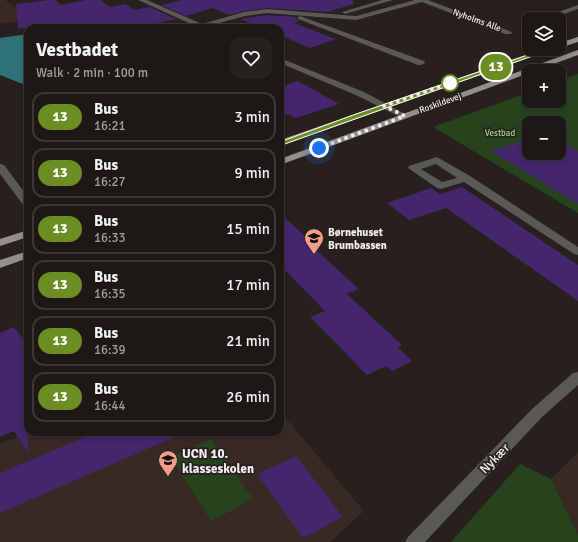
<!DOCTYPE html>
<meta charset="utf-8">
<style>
:root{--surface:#1d1816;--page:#25211f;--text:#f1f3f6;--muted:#a0a0a1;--line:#3b3735}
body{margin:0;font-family:Signika,sans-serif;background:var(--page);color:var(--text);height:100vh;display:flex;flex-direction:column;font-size:15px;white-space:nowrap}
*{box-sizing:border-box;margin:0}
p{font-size:13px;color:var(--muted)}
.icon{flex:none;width:22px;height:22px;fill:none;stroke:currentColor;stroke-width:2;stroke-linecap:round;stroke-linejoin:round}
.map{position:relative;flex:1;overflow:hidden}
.sheet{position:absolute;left:24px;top:24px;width:260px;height:412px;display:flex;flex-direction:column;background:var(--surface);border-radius:12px;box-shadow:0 2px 6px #0003,0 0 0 1px var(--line)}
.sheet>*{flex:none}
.badge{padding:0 8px;border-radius:13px;font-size:14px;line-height:26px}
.fabs{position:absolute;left:522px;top:12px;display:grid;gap:8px}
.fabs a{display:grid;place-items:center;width:44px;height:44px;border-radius:8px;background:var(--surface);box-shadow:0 2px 6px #0003,0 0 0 1px var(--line);font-size:20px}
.you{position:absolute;width:20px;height:20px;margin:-10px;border:3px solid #fff;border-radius:50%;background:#1a73e8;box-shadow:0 0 0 6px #1a73e833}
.map>.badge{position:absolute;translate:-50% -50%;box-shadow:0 0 0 2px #fff}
.round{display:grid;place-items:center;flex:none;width:42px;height:42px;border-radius:12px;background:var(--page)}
.overview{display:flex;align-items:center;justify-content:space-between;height:68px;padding:0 12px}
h1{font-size:19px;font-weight:700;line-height:30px}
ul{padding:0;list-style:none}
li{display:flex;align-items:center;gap:12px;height:50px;margin:0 8px 6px;padding:0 4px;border:2px solid var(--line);border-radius:12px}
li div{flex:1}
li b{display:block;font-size:15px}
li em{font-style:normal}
li .badge{min-width:44px;font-weight:700;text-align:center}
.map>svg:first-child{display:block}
.built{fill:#372a25}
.green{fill:#27431e;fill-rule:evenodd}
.water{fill:#2c7377}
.building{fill:#44266c}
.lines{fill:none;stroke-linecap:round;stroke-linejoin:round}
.minor{fill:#595956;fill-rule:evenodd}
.major{fill:#919089;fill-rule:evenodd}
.line{fill:#6b8e23;stroke:#fff}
.walk{stroke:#f4eeed;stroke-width:4;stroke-dasharray:0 7.2}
.stop-dot{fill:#fff;stroke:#6b8e23;stroke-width:2}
.labels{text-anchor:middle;stroke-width:3.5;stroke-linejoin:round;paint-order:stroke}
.far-street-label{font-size:9px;fill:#f4eeed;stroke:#27201d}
.far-park-label{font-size:9px;fill:#97df80;stroke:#27201d}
.poi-label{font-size:11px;font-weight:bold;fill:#f4eeed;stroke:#27201d;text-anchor:start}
.near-poi-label{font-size:13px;font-weight:bold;fill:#f4eeed;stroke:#27201d;text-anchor:start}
.near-street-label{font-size:13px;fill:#f4eeed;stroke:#27201d}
</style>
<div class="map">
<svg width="578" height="542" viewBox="0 0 578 542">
<rect width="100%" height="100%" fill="#27201d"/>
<path class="built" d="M0,0H5L32,19L0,24Z
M280,411L364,511L330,542H0V444L30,432H280Z
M578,452V535L551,479Z"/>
<path class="green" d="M578,74V213L433,127L529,92V101H559V81ZM529,123H559V153H529Z
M211,439L253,499L211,521L171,457Z
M520,464L551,479L578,535V542H451Z"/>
<path class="water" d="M28,34V86L0,75V38Z"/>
<path class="building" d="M48,0H56L60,5L85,0H101L110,7L125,4L135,10L150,7L176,19L137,28H18L16,4Z
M182,0H353L354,4L327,12L267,8L244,11L229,15L213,8L186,16L161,5Z
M267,15L296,17V19L299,21L294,23L336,39L310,48L280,35V27L262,28L240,19Z
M298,81L339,104L296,118L288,114L280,117V87Z
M529,139V153H559V140L578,151V204L491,151Z
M462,187L578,265V301L446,208L409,220L387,203L431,188L440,194Z
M280,213L306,237L303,238L359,289L347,294L402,345L398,347L412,361L392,371L386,366L367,375L310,317L325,311L280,265Z
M14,327L28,346V453L14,431L0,437V333Z
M97,432H186L0,513V473Z
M296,456L343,517L303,538L257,474Z"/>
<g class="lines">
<path class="minor" d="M138,0H147L202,24L244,12L267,9L356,16L415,0H428L512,32L511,34H505L422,2L356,20L267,13L245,16L208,26L210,28H200Z
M382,0H393L345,14L342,12Z
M578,5V9L549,19H539Z
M300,16L424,61L425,63L421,65H418L298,19L297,18Z
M280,58L364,92L409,116L405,119L402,118L358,96L280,63Z
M437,157L470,176L578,247V255L574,254L464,182L441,189L437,188L408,168L409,166ZM436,164L457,178L442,182L421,169Z
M0,164L4,165L28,197V207L24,206L0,174Z
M578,372V385L542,417L425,542H405L408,537L532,409L573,373Z"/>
<path class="major" d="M578,37V42L559,48V43Z
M543,49H554L280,146V140Z
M578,50V55L534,71H529V73L280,165V159Z
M28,230V237L0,246V239Z
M28,251V258L0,268V260Z"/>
</g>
<path class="line" d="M548,48L552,49L282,145L277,143L356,114Z"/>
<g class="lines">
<path class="walk" d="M319,148L405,116L384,106L450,83"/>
</g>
<defs>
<symbol id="school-pin" viewBox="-11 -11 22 30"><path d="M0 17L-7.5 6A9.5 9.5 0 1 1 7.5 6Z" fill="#f49d8b" stroke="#27201d"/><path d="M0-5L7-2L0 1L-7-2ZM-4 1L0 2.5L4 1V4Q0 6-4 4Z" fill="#111"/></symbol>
</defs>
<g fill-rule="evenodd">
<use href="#school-pin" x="303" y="227" width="22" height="30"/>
<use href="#school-pin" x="157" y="449" width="22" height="30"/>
</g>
<circle class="stop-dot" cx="450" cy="83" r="8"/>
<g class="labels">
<g class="far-street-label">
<text transform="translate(477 20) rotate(20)" y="3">Nyholms Alle</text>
<text transform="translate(440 103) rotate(-20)" y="3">Roskildevej</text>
</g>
<g class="far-park-label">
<text x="500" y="136">Vestbad</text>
</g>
<g class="poi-label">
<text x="328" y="236">Børnehuset<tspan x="328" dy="13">Brumbassen</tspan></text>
</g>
<g class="near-poi-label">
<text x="182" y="458">UCN 10.<tspan x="182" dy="15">klasseskolen</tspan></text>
</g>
<g class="near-street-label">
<text transform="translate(494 458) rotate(-46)" y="5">Nykær</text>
</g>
</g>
</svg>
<div class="fabs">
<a><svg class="icon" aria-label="layers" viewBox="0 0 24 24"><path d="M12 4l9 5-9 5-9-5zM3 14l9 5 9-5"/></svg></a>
<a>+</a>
<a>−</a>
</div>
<div class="you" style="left:319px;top:148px"></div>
<b class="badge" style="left:496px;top:67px;background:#6b8e23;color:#fff">13</b>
<section class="sheet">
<div class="overview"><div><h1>Vestbadet</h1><p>Walk · 2 min · 100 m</p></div><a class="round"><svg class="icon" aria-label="heart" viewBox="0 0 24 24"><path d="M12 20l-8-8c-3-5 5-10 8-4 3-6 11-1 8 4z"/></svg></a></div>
<ul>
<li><span class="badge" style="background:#6b8e23;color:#fff">13</span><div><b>Bus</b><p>16:21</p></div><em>3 min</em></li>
<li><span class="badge" style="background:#6b8e23;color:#fff">13</span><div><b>Bus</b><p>16:27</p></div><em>9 min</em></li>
<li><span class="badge" style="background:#6b8e23;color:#fff">13</span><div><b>Bus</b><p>16:33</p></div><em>15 min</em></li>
<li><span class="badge" style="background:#6b8e23;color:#fff">13</span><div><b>Bus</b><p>16:35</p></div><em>17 min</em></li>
<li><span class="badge" style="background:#6b8e23;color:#fff">13</span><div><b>Bus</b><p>16:39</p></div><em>21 min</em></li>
<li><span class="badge" style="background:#6b8e23;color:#fff">13</span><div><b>Bus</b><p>16:44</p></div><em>26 min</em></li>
</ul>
</section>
</div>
